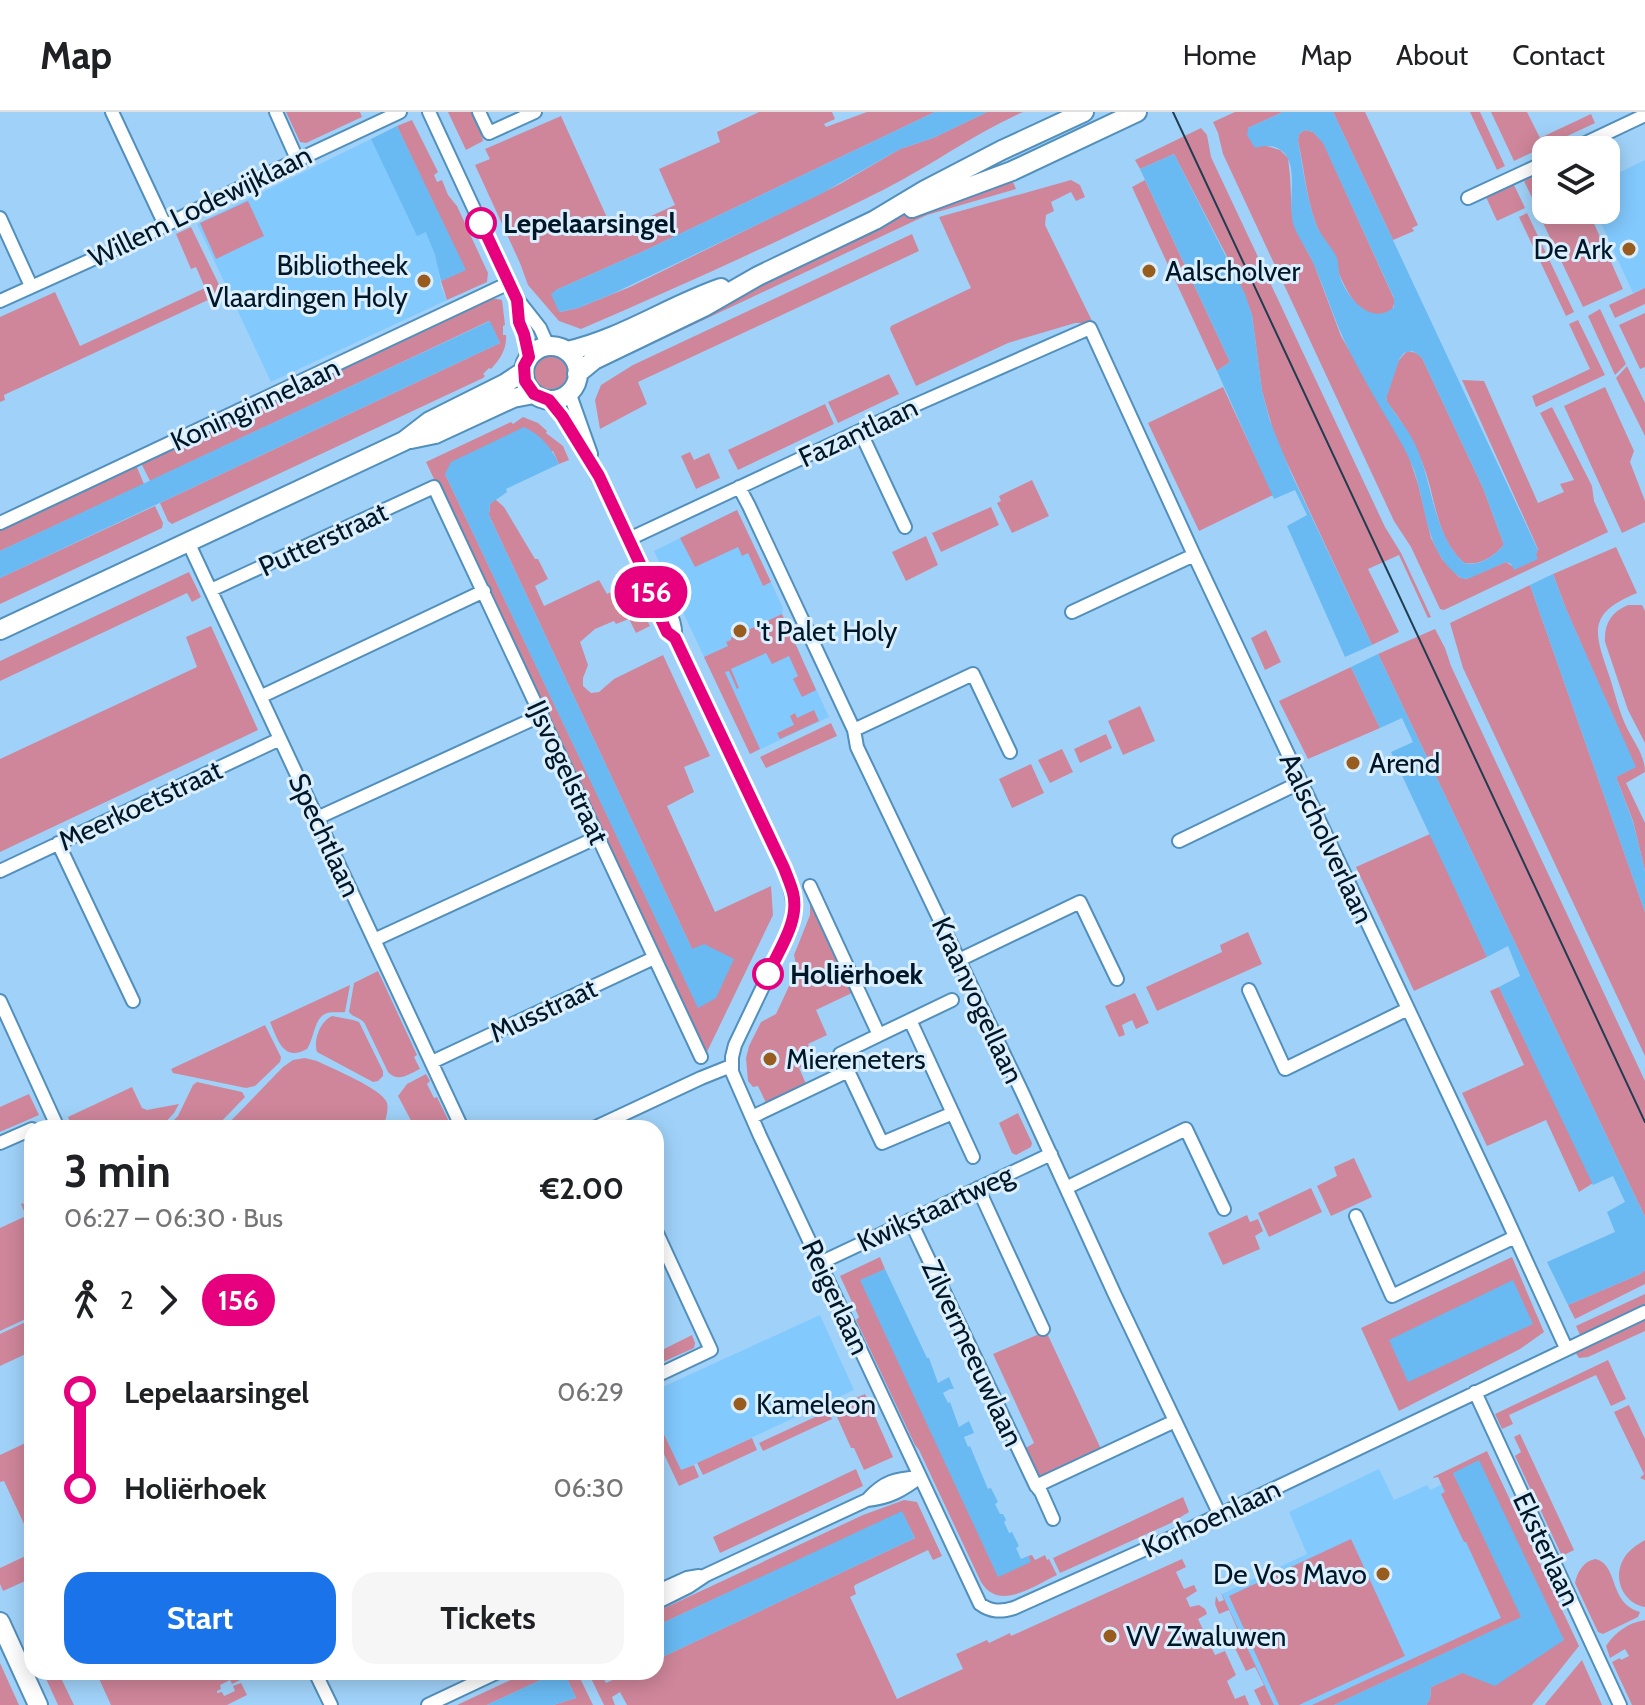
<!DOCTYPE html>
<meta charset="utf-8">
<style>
:root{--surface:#fff;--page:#f6f6f6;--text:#202124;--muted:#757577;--line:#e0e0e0;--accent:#1a73e8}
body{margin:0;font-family:Cabin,sans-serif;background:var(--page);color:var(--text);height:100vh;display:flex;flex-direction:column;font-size:30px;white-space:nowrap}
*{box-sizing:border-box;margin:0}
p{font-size:26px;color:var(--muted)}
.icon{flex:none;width:44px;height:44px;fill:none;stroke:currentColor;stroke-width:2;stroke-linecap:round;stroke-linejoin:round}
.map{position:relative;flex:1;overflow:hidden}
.panel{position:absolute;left:24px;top:1008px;width:640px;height:560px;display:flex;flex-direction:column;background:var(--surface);border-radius:24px;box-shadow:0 4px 20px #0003}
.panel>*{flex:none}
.badge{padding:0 16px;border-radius:26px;font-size:28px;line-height:52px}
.fabs{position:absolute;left:1532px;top:24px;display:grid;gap:16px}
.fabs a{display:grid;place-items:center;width:88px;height:88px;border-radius:16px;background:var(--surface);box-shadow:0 4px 20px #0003;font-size:40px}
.map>.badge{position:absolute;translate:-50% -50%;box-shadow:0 0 0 4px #fff}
.legs{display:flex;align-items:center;gap:12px;height:88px;padding:0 40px;font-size:26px}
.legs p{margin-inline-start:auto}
.headline{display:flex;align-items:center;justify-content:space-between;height:136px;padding:0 40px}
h1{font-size:44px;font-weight:700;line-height:60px}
.button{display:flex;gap:16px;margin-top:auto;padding:16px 40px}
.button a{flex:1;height:92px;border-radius:24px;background:var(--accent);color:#fff;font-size:32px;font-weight:700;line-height:92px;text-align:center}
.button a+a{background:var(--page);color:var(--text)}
ul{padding:0 40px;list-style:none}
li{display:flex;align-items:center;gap:28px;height:96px;font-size:30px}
li i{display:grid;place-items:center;width:12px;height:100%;margin:0 10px;background:currentColor}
li i::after{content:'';width:20px;height:20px;margin:-10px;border:6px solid;border-radius:50%;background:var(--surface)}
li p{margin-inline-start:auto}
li:first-child i{background:linear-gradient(#0000 50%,currentColor 0)}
li:last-child i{background:linear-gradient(currentColor 50%,#0000 0)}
header{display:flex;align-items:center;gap:48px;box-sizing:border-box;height:112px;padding:0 40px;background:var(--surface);border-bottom:2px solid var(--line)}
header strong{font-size:38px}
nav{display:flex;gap:44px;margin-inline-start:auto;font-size:28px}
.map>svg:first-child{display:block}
.built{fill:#82c9fe}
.green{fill:#cf869a}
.water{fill:#69b9f2;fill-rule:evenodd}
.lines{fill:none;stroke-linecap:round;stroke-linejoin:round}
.street-casing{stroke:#518fbc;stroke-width:16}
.secondary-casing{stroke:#518fbc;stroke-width:22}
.street{stroke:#fff;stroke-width:12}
.secondary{stroke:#fff;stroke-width:18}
.tram{stroke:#203c51;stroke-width:2}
.line-1-casing{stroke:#fff;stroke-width:18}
.line-1{stroke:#e6007e;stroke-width:12}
.stop-1-dot{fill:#fff;stroke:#e6007e;stroke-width:4}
.poi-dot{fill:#985c1e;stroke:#dceffe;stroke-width:3}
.labels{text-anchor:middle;stroke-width:6;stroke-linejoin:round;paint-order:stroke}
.street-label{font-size:28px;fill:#001728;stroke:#dceffe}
.stop-label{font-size:28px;font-weight:bold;fill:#001728;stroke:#dceffe;text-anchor:start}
.poi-label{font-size:28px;fill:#001728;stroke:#dceffe;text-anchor:start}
</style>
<header>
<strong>Map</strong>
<nav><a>Home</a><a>Map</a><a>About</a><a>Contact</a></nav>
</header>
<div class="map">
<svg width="1645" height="1593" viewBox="0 0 1645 1593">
<rect width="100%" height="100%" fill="#a0d2f9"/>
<path class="built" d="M371,27L417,123L426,120L430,127L438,153L441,175L447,188L271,270L197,112Z
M1645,48V176L1633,181L1595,98H1606V67Z
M737,398L783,496L782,503L829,605L750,642L654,439Z
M820,1203L854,1278L680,1359L656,1307V1278Z
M1379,1357L1394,1388L1427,1373L1430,1378L1456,1366L1522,1505L1334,1593H1274L1222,1482L1307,1442L1289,1400Z"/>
<path class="green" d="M286,0H360L362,5L306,31L300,30Z
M448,0H471L478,16L483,21L481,22L483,29L466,38Z
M759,0H832L835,7L824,12L826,15L867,0H935L646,138L556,178L560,200L578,196L630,175L840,72L900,37L933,26L987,0H1023C974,22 932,53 885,77C785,127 683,173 581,217L559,209L528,173L520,151L475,53L490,47L485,37L561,4L614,121L675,93L659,57L720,30L717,20Z
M1235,0H1283L1248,16L1263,33L1280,38L1288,46L1290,64L1292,103L1296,118L1314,152L1341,224L1407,339L1418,372L1431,426L1442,447L1459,465L1466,467L1506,450L1512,454L1536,442L1538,437L1462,268L1484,269L1538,391L1564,380L1560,372L1574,368L1540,301L1552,295L1592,374L1594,389L1608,420L1444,498L1440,497L1411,435L1394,409L1223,42L1218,21L1213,10Z
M1333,0H1365L1418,113L1412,116L1414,119L1393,128Z
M1470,0H1480L1505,54L1497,58Z
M1491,0H1527L1540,26L1591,2L1595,11L1514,49Z
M412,8L438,60L434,63L437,70L442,68L448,83L457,94L488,161L487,170L447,188L441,169L465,158L397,14Z
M1201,16L1207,23L1211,45L1385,415L1401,441L1431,505L1428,506L1399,443L1368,457L1399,520L1372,533L1275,325L1262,279L1252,203L1235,160L1174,42L1140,57L1135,48Z
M1305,18L1313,20L1323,30L1395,189L1392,198C1357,218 1342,166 1331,144C1326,132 1319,121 1315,109C1306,84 1304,55 1298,29L1299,22Z
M1546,58V84L1534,90L1524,69Z
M1010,63L1016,77L927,103L610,252L607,246L910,100Z
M1071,68L1080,73L1085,85L1076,89L1071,80L1051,90L1054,99L1046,103L1045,113L1094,213L1084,211H1075L1008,231L916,274L890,217L891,214L971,176L939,105Z
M1145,68L1230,250L1217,259L1132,75Z
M1514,73L1525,96L1497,109L1486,85Z
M248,89L264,124L216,147L200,111Z
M1546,91V98H1588L1623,177L1583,195L1536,96Z
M1527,101L1574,200L1566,204L1519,105Z
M191,115L223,181L4,283L5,288L0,290V205L55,180L80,234L205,176L196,155L191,157L176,122Z
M912,122L919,139L638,270L647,292L600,317L595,288L601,273L633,253Z
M1645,176V192L1615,206L1609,193Z
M492,186L502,188L505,213L503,214V223H506C507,237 500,247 491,257L489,256L483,262L485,264L483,266L172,412L168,409L160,391L500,231L489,209L150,369L141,351Z
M1600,197L1626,252L1615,263L1588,204Z
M1645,201V255L1640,257L1619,213Z
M1578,208L1605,263L1536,295L1532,284L1590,257L1569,212Z
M1408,239L1416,241L1422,246L1483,376L1503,430V434C1493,445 1479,454 1464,451C1438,428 1436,392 1426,361C1417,334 1404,312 1387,290L1386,284C1391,270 1395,247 1408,239Z
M534 260a17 17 0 1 1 34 0a17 17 0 1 1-34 0Z
M1627,254L1645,291V324L1616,266Z
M889,262L899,282L838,311L828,290Z
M1223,275L1273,383L1199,419L1148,311Z
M1605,275L1634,339L1630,350L1645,389V410L1622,421L1564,294Z
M825,292L834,312L738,358L728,338Z
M523,305L538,311L547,319L546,321L563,334L569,348L559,352L553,339L445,362L698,895L692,837L489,403L490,392L495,387L504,395L535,447H538L548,467L535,474L544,494L599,468L607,482L629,471L650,514L636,521L629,507L616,512L614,509L595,517L580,530L588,553L583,566V574L591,581L599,580L614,567L663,543L710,644L684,655L694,680L667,694L715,800L771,774L773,803L705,944L426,350L511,310L513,312Z
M690,340L694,348L709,341L720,366L696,377L681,344Z
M136,353L144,372L0,439V417Z
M1032,368L1049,404L1012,421L997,391L1001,389L999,384Z
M155,394L163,411L162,416L0,492V466Z
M991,395L999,413L941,440L932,421Z
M737,398L771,470L763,474L748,441L742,444L738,435L695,455L680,426Z
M926,424L938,453L906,469L892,440Z
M1616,435L1637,481C1585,502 1595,522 1610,566C1615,582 1619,599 1626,614C1633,629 1645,643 1645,660L1626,671L1645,711V759L1633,709L1616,665L1635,655L1566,497L1553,462Z
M189,460L201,485L192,490L187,481L0,569V549Z
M1530,473L1645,800V944L1463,556L1450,511Z
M1628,493H1642L1645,499V631L1628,598L1605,530C1604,512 1611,500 1628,493Z
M782,502L816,578L802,585L793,567L798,564L789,544L772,552L766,541L731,557L739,576L737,577L729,559L725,560L760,637L750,642L704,545L728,534L726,530L731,528V526Z
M211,514L258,618L0,740V647L197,555L186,525Z
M1435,517L1445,536L1451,554L1645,969V1105L1378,542Z
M1266,518L1281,550L1265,558L1251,526Z
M1351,555L1380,616L1308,647L1279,589Z
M1140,594L1155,629L1123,643L1108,609Z
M814,598L819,609L780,627L777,621L794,613L790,604L795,601L797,606Z
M831,611L837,624L766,656L760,645Z
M1106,622L1112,636L1080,651L1074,637Z
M1062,637L1073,660L1050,671L1038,648Z
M1031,652L1044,681L1012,696L999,667Z
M1430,722L1487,845L1414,879L1356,755Z
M805,776L856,879L816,898L827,923L808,932L815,948L799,956L808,976L768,995L758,974L753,975L748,969L746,946L749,934L761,910L776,902L797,857L794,843L810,803V790Z
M1248,820L1262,852L1157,899L1146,875L1222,840L1220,833Z
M378,859L417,943L414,945L420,957C409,962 398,971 388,960L365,912C361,905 353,906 349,900L354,871Z
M350,873L345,900C339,901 331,899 325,902C314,907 314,927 307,937C283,950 278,928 270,910Z
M1499,875L1593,1071L1579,1080L1546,1008L1487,1034L1462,981L1524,953L1490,879Z
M1135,881L1149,911L1136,917L1132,908L1122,913L1125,923L1119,925L1105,894Z
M332,904L353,908L359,910L383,959V964L378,969L373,970L317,940C313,929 320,909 332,904Z
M265,913L281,945L280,950L255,974L246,976L173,961L171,957Z
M305,946L317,949C331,956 383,977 387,991C389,999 385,1008 383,1016H224L283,955L293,948Z
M426,962L430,969L427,972L434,986L437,985L452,1016H415L398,984L407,972Z
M197,970L242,980L245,985L215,1016H166L178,1004L193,973Z
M132,975L142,996L147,998L179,992L174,1001L160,1016H73L68,1005Z
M29,982L39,1003L0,1020V995Z
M1018,1001L1032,1031L1031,1035L1016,1043L1012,1041L999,1011Z
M1354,1046L1372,1085L1331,1104L1317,1074L1337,1064L1334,1055Z
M1311,1076L1322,1100L1269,1125L1258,1101Z
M23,1091L32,1110V1193L30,1195L32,1204L0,1219V1116L26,1104L21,1092Z
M1247,1103L1250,1110L1258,1107L1263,1119L1255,1124L1260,1137L1223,1153L1208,1121Z
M880,1145L885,1157L861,1169L998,1464L1030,1449L1028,1444L1032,1443L1035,1448L1045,1443L1047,1448L1049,1447L1057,1463C1033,1474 999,1500 981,1470L919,1338L915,1333L856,1208L859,1205L840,1164Z
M1512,1145L1544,1220L1520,1237L1399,1299L1361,1216Z
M1645,1158V1172L1575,1207L1568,1193L1640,1162Z
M1645,1182V1192L1580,1223L1576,1214Z
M32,1207V1239L0,1254V1222Z
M1645,1207V1219L1588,1245L1579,1246L1575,1240Z
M1046,1219L1101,1337L1039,1365L1037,1364L1024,1337L1034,1331L993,1242Z
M692,1223L695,1231L694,1236L656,1253V1241Z
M1608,1248L1626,1287L1611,1294L1596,1263L1509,1303L1513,1312L1502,1317L1495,1302Z
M865,1282L893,1345L864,1358L854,1336H851L833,1296Z
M1629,1293L1645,1327V1368L1640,1366L1644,1362L1614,1300Z
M828,1299L832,1307L763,1339L759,1331Z
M656,1306L681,1358L694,1353L699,1365L679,1374L656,1325Z
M1520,1322L1574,1438L1562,1444L1515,1344L1521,1340L1514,1325Z
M752,1326L757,1338L703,1363L697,1351Z
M32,1328V1429L4,1369L0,1370V1343Z
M1487,1339L1579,1534L1532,1593H1426L1430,1587L1431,1575L1462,1561L1564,1528L1453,1361L1522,1505L1334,1593H1312L1501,1506L1466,1430H1464L1441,1382L1445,1380L1438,1365L1433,1366V1365Z
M856,1357L863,1374L720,1441L713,1425Z
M1183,1385L1189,1400L1171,1411L1060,1461L1053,1446Z
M904,1388L917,1390L942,1444L933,1448L928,1438L855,1473L854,1475L856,1482L850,1485L897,1587L963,1557L956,1542L987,1528L989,1531L1010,1521L1011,1524L1182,1447L1186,1455L1176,1460L1184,1477L1194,1473L1197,1479L1186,1486L1190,1495L1199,1493L1205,1497L1207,1502L1198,1507L1215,1543L1225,1539L1236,1563L1227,1569L1235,1587L1245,1583L1249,1593H627L620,1580L612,1585L615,1593H604L588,1560H600L606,1571L630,1560H656V1548L915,1426L902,1400L656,1514V1500L863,1403Z
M1351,1427L1405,1544L1299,1593H1279L1229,1484Z
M1645,1428V1495C1625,1492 1613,1469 1622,1450C1626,1440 1636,1433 1645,1428Z
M32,1441V1466L3,1479L0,1472V1456Z
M1595,1447C1619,1452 1608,1491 1640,1500L1638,1505L1603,1522L1598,1520L1575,1471C1577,1460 1584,1449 1595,1447Z
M1221,1481L1222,1482L1274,1593H1261L1254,1578L1264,1573L1255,1555L1246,1559L1234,1534L1243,1530L1229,1498L1219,1502L1215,1492L1216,1484L1219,1490L1224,1488Z
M1645,1508V1593H1632L1612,1550L1620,1546L1621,1548L1629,1544L1625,1537L1610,1546L1606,1534C1615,1520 1628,1511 1645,1508Z
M1582,1548L1602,1593H1545L1547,1590Z
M0,1551L19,1593H0Z
M43,1560H58L74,1593H58Z
M96,1560H235L240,1568L232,1572L230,1568L220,1573L221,1577L217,1579V1581L222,1580L224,1584L235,1579L233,1574L241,1571L247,1583L227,1593H111Z
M528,1560H558L487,1593H457Z
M564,1560H577L593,1593H553L576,1586Z"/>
<path class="water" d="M935,0H987L933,26L900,37L817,84L612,182L578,196L559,200L551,182L556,178L646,138Z
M1283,0H1333L1538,438L1536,442L1538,447L1514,458L1511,452L1506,450L1470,466L1463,467C1425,443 1427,396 1414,358C1408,342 1400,329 1392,315C1378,292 1365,269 1353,246C1337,217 1328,185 1315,155C1310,142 1301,130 1295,117C1286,96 1298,64 1287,45C1280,33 1266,32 1255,36L1247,23L1248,16ZM1305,18L1313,20L1323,31L1394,186V195C1372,215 1347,186 1340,165C1338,159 1339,152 1337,146C1331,133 1319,123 1315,109C1306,84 1303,55 1298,29L1299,22ZM1412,239L1416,241L1422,246L1483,376L1503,430V434C1493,445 1478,455 1464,451C1432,422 1433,368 1414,330C1406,314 1394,302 1386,287L1400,246L1404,241Z
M397,14L466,158L441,169L435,143L426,120L417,124L371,27Z
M1174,42L1245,182L1252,203L1262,279L1270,309L1291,361L1372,533L1345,545L1287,414L1307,403L1295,378L1274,387L1217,259L1230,250L1140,57Z
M490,209L500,231L0,466V439Z
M524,315C541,323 551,335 559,352L506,377L507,380L490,392L489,403L692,837L704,832L734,847L716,886L698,896L445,362L451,350Z
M1553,462L1566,497L1636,655L1616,665L1633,710L1645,759V800L1530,473Z
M1378,542L1645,1105V1158L1640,1162L1568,1193L1547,1150L1615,1120L1607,1100L1625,1090L1613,1064L1593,1073L1499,875L1520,864L1508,834L1487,845L1391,640L1413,630L1402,606L1380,616L1351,555Z
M885,1157L927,1246H929L938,1271L949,1265L954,1277H950L943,1281L948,1291L950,1290L959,1315L969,1309L974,1321L964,1325L968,1335L970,1334L988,1377L991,1376L998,1390L995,1392L1000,1402H1003L1006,1408L1004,1410L1009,1421L1012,1420L1019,1434L1016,1436L1021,1447L1028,1444L1031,1450L998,1465L860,1168Z
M1513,1168L1533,1212L1408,1270L1389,1228Z
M1479,1348L1564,1528L1495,1574L1462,1561L1431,1575L1430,1587L1426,1593H1334L1521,1505L1453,1361Z
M902,1399L915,1426L656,1548V1514Z
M558,1560H564L576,1586L553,1593H487Z"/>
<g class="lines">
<defs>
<path id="street" d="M112,0L165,113
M276,0L297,47
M429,0L514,183L540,216L548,234
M479,0L489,21L535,0
M1571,38L1645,3
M1468,86L1546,50
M0,106L31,174
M517,188L519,210L524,222L529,245
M0,189L144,124L274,59L400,0
M569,280L591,342
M549,288C588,338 615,397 642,455C653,478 654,510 675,526L784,756C793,781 796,792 790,818L735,933L732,945V960L760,1024L980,1492C991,1500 1001,1500 1014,1496L1177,1423L1645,1200
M860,319L905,415
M739,375L749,394L854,618L857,635L1023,982L1115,1183L1219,1401
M0,411L509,171
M629,427L913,294L1090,216L1194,443L1502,1096L1566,1236
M188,430L462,1016
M651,473C663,488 677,506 675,526
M211,478L434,375L701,945
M1072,500L1194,443
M262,584L484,479
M854,618L973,562L1010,640
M317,706L542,603
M1179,729L1301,670
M58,731L133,889
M0,759L280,627
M810,774L879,923L840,942L882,1031L953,1001
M374,828L598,725
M959,848L1080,790L1117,867
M1249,878L1285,957L1408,897
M0,889L58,1016
M910,908L973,1045
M879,923L952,888
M432,950L654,846
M752,1005L848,959
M594,1016L701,966L731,954
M0,1031L32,1017
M978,1076L1043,1217
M1066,1076L1186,1017L1224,1097
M1356,1104L1392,1184L1515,1125
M910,1108L1036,1374L1041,1380L1053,1407
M656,1119L711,1238L656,1264
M820,1151L1051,1042
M1475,1280L1620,1593
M1036,1374L1175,1309
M867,1388C884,1369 895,1367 920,1365
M656,1480L687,1466L699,1464
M656,1491L688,1475L706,1463L867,1388C889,1386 903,1378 920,1365
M315,1560L331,1593
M428,1593L498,1560"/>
<path id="secondary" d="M912,96L1012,59L1137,0
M524 261a27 27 0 1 1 54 0a27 27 0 1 1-54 0Z
M567,239C621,227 669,194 721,176
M577,262L594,248L704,195L758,164L875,108L925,78L1002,38L1084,0
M411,327L435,322L513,286L534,282
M0,518L404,329L430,309L506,271L524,259
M0,1510L38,1593"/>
</defs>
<use href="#street" class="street-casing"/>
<use href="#secondary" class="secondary-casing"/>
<use href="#street" class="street"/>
<use href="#secondary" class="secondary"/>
<path class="tram" d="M1173,0L1645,1010"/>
</g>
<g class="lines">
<defs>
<path id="line-1" d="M481,111L517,188L519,210L524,222L529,245L524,254L525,269L534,282L549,288L562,304L599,364L649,471L654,492L667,520L675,526L784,756C787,764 791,773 793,781C800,809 779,837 768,862"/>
</defs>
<use href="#line-1" class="line-1-casing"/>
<use href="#line-1" class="line-1"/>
</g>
<g class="stop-1-dot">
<circle cx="481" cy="111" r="14"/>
<circle cx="768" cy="862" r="14"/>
</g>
<g class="poi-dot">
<circle cx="1629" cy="137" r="8"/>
<circle cx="1149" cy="159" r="8"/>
<circle cx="424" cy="169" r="8"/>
<circle cx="740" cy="519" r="8"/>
<circle cx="1353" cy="651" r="8"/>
<circle cx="770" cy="947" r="8"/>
<circle cx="740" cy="1292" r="8"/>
<circle cx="1383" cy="1462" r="8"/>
<circle cx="1110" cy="1524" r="8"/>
</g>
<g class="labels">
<g class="street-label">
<text transform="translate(200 94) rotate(-26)" y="10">Willem Lodewijklaan</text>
<text transform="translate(255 292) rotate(-25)" y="10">Koninginnelaan</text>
<text transform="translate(858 320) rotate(-25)" y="10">Fazantlaan</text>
<text transform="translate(323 427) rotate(-25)" y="10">Putterstraat</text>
<text transform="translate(568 660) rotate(65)" y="10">IJsvogelstraat</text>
<text transform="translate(140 693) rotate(-25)" y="10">Meerkoetstraat</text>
<text transform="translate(325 723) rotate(65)" y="10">Spechtlaan</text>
<text transform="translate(1327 726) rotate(65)" y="10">Aalscholverlaan</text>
<text transform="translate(978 888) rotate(65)" y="10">Kraanvogellaan</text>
<text transform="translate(543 898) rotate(-25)" y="10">Musstraat</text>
<text transform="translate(935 1096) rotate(-25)" y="10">Kwikstaartweg</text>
<text transform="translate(836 1185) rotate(65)" y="10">Reigerlaan</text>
<text transform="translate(973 1241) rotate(65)" y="10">Zilvermeeuwlaan</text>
<text transform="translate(1211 1406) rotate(-25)" y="10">Korhoenlaan</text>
<text transform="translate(1547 1437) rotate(65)" y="10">Eksterlaan</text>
</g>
<g class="stop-label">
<text x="503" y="121">Lepelaarsingel</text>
<text x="790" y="872">Holiërhoek</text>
</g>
<g class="poi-label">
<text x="1613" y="147" text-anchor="end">De Ark</text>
<text x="408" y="163" text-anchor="end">Bibliotheek<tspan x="408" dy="32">Vlaardingen Holy</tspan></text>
<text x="1165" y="169">Aalscholver</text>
<text x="756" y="529">'t Palet Holy</text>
<text x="1369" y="661">Arend</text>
<text x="786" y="957">Miereneters</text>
<text x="756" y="1302">Kameleon</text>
<text x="1367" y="1472" text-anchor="end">De Vos Mavo</text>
<text x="1126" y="1534">VV Zwaluwen</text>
</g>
</g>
</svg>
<div class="fabs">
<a><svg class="icon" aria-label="layers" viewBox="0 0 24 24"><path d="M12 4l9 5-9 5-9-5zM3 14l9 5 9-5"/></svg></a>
</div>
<b class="badge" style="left:651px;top:480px;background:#e6007e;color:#fff">156</b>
<section class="panel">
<div class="headline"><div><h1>3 min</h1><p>06:27 – 06:30 · Bus</p></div><b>€2.00</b></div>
<div class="legs"><svg class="icon" aria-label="walk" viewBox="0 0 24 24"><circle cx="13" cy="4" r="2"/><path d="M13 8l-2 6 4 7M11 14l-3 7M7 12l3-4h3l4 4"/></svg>2<svg class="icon" aria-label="forward" viewBox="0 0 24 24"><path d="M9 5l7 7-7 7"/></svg><b class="badge" style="background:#e6007e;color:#fff">156</b></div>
<ul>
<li><i style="color:#e6007e"></i><b>Lepelaarsingel</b><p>06:29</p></li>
<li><i style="color:#e6007e"></i><b>Holiërhoek</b><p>06:30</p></li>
</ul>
<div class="button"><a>Start</a><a>Tickets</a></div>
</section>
</div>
